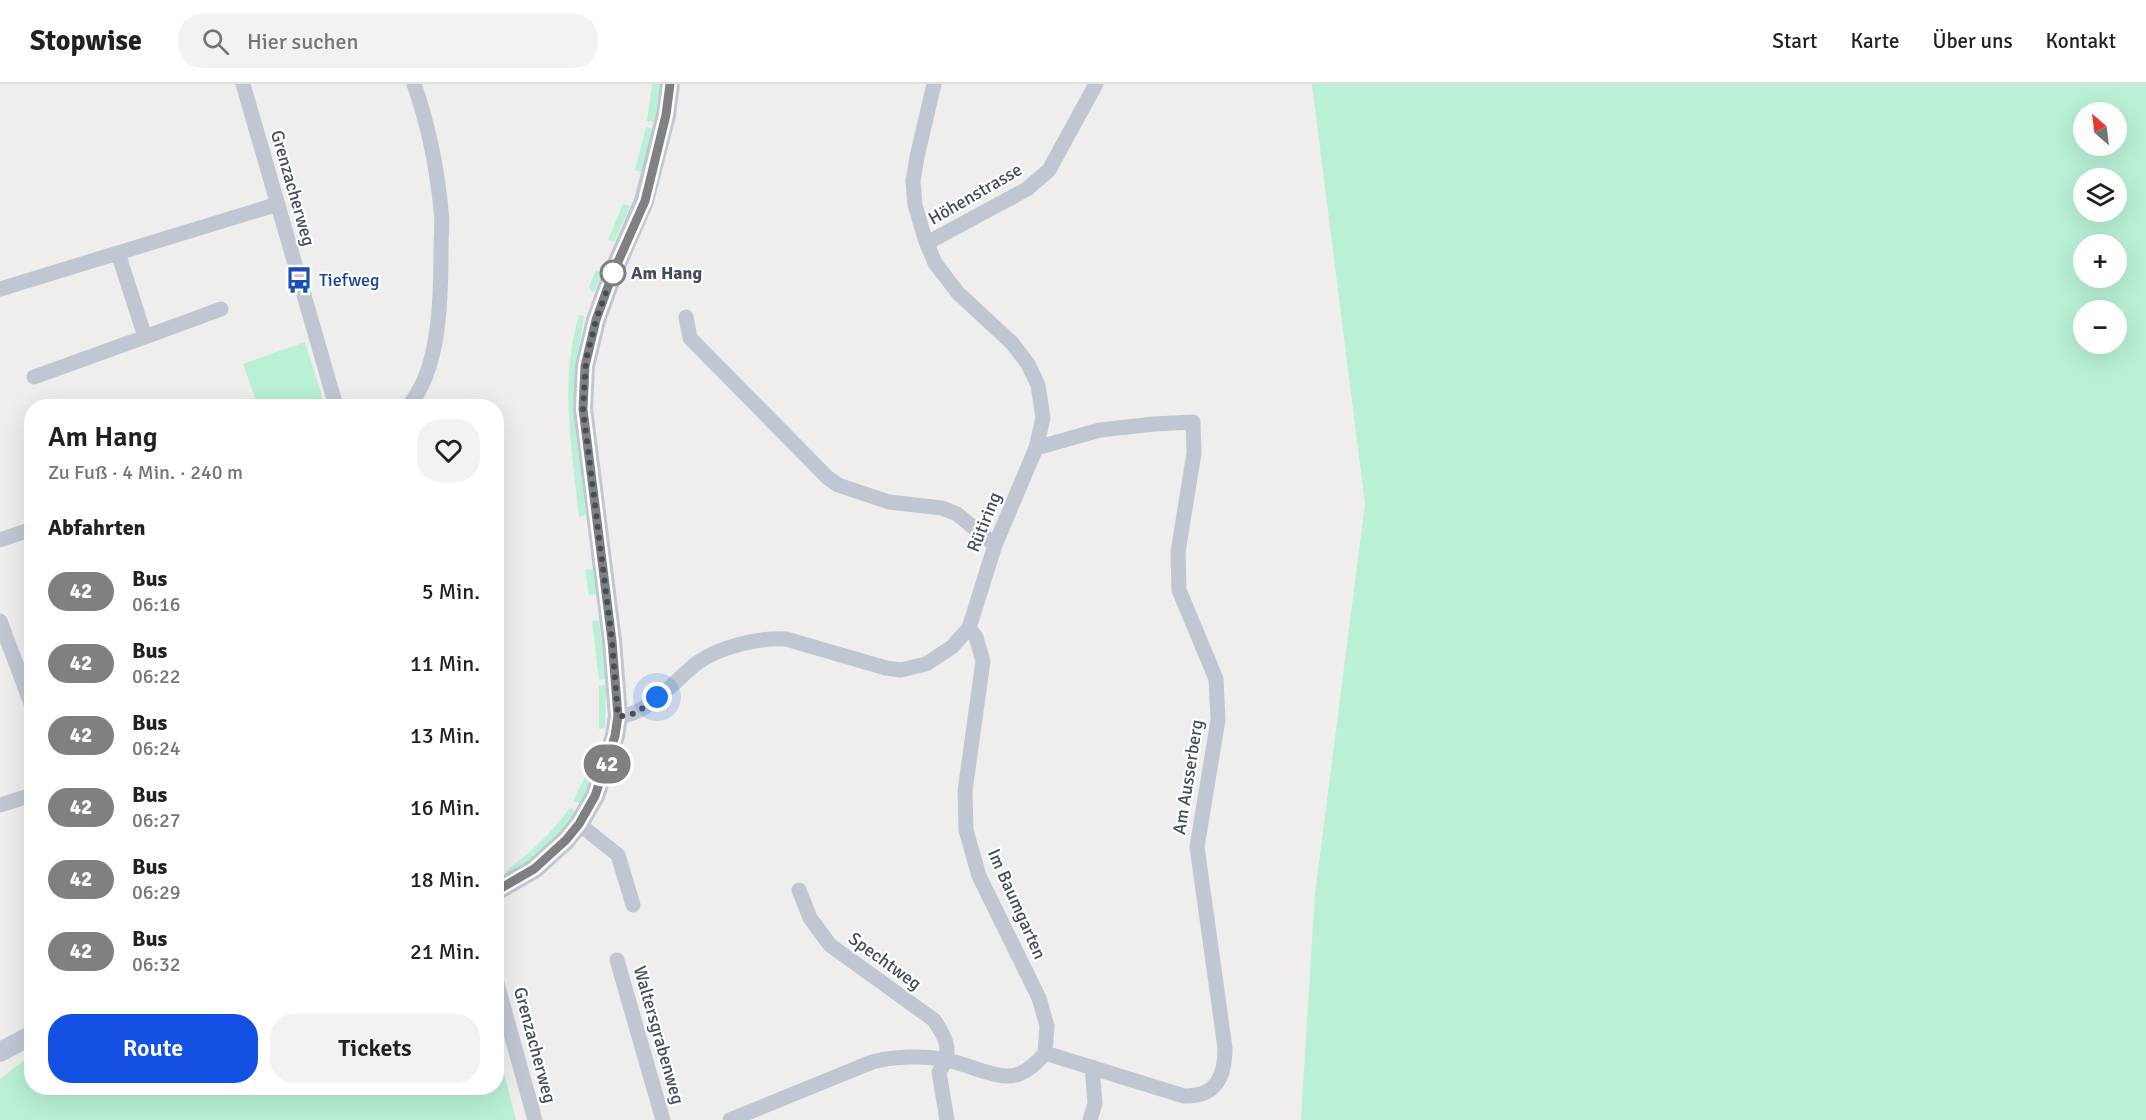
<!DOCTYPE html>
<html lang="de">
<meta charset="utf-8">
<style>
:root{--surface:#fff;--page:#f2f2f2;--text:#202124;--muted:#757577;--line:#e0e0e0;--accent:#1350e4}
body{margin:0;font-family:Signika,sans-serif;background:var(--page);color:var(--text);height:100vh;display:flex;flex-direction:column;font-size:22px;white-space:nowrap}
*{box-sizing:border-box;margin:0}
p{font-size:20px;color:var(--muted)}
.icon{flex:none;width:33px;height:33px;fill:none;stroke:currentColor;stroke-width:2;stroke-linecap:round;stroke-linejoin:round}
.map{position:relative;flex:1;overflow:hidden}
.side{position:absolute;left:24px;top:315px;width:480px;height:696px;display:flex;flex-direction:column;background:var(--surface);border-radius:24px;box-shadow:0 6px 24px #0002}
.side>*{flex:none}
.badge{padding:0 12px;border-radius:20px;font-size:21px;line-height:39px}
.needle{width:39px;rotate:332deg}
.controls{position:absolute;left:2073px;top:18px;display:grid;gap:12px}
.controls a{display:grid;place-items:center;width:54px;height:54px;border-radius:50%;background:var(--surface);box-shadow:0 6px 24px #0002;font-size:30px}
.you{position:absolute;width:30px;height:30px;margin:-15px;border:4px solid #fff;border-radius:50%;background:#1a73e8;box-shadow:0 0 0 9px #1a73e833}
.map>.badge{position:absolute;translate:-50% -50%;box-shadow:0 0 0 3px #fff}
h2{padding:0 24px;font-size:22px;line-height:54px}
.round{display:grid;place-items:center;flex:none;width:63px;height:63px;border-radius:24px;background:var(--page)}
.overview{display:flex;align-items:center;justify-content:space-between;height:102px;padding:0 24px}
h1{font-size:28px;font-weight:600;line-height:45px}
.button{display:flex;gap:12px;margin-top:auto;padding:12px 24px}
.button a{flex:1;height:69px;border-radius:24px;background:var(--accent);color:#fff;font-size:24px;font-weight:600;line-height:69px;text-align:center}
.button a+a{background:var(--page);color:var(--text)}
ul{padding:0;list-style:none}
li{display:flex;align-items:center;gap:18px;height:72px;padding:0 24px}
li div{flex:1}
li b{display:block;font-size:22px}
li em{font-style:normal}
li .badge{min-width:66px;font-weight:700;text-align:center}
header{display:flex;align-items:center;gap:36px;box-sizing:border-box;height:84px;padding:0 30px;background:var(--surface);border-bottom:2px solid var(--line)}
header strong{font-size:28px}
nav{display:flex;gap:33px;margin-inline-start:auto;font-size:21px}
.search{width:420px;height:54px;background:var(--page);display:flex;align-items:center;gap:15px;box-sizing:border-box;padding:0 21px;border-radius:24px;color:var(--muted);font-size:22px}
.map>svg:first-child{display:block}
.green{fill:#b9f0d6;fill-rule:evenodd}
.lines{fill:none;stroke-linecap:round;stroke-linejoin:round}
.minor{stroke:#c0c7d3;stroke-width:15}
.tertiary{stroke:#c0c7d3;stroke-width:20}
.line-casing{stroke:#fff;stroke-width:14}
.line{stroke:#808080;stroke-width:9}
.walk{stroke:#454d5b;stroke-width:6;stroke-dasharray:0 10.8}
.stop-dot{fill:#fff;stroke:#808080;stroke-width:3}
.labels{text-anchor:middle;stroke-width:4.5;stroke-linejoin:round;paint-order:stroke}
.street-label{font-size:18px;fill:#454d5b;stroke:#fff}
.stop-label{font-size:18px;font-weight:bold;fill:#454d5b;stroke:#fff;text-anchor:start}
.transit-label{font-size:18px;fill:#164399;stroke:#fff;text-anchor:start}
</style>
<header>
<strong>Stopwise</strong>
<div class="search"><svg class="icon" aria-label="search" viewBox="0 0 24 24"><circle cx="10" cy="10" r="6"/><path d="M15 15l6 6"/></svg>Hier suchen</div>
<nav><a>Start</a><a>Karte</a><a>Über uns</a><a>Kontakt</a></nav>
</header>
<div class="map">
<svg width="2146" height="1036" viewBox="0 0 2146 1036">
<rect width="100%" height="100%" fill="#f0eded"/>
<path class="green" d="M652,0H660L655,38L647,37Z
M1312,0H2146V1036H1301L1315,810L1365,420ZM2084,28H2116V62H2084ZM2084,94H2116V128H2084ZM2084,160H2116V194H2084ZM2084,226H2116V260H2084Z
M646,43L653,45L643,88L635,86Z
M623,120L630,122L614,158L608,156Z
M596,186L602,189L594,208L591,207L589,203Z
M579,231L584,232L577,275L574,332L586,431L579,433C572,364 559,299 579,231Z
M305,258L325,322H258L243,280Z
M593,485L596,510L589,511L585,486Z
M599,536L606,595L599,596L592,537Z
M606,601L605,644L599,645V602Z
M595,660L602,662L588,705L580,719L573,717L587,689Z
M572,724L576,729L557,757L508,793L506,787C531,768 551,750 569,725Z
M497,962L516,1036H0V995L31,971L32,1004H496Z"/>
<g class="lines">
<path class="minor" d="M243,0L336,322
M927,159L1027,105L1049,86L1096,0
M0,205L278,120
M686,233L690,254L828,394L838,401L889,418L942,424L957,430L995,461
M145,253L221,225
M34,293L145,253L118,169
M408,322C441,286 441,210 441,163C441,151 443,138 441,126C437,83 428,40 414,0
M1036,364L1100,346L1154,340L1193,338L1194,369L1178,468L1179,506L1216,595L1218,636L1197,763L1225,964C1225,993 1216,1013 1184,1012L1045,969
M0,456L32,445
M0,537L32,622
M969,544L976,553L983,577L965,707L966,746L979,792L1039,914L1047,942L1045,969
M618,632C646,633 676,595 697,579C719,563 760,553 786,555L886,584L901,586L926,580L952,563L969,544L995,461L1036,364L1043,334L1038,301L1028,280L1012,259L958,209L935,179L925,155L915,121L913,97L917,73L934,0
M0,721L32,711
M579,740L618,771L633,821
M799,806L810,834L830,861L934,936C947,955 953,968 939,988L947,1036
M617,876L663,1036
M496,896L535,1036
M730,1036L872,978C894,972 928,971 951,977C968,981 989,991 1006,992C1022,993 1036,980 1045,969
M1090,1036L1095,1019L1092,983"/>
<path class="tertiary" d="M496,807L534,785L566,756L579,740L595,712L615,652L618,632L612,557L583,325L585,282L596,236L613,189L644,117L666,31L670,0
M0,968L32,951"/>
</g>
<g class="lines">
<defs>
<path id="line" d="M496,807L534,785L566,756L579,740L595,712L615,652L618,632L612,557L583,325L585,282L596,236L613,189L645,117L666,31L670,0"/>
</defs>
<use href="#line" class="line-casing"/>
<use href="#line" class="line"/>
<path class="walk" d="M613,189L596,236L586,276L583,325L612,557L618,632C634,633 645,623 657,613"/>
</g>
<defs>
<symbol id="bus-bare" viewBox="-9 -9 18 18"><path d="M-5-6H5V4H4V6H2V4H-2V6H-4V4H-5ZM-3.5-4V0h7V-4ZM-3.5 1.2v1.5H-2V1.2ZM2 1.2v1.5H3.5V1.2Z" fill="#1a4fb4" stroke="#fff" stroke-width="2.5" paint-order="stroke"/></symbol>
</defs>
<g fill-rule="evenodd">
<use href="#bus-bare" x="280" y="177" width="38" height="38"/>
</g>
<circle class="stop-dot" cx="613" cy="189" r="12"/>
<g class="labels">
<g class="street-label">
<text transform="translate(293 104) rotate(74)" y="6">Grenzacherweg</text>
<text transform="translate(975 110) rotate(-30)" y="6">Höhenstrasse</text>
<text transform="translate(984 438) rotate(-68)" y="6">Rütiring</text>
<text transform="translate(1188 693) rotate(-81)" y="6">Am Ausserberg</text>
<text transform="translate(1017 820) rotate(66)" y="6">Im Baumgarten</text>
<text transform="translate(885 877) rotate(36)" y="6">Spechtweg</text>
<text transform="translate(659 951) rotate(74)" y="6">Waltersgrabenweg</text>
<text transform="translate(535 961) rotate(75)" y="6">Grenzacherweg</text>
</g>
<g class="stop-label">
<text x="631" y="195">Am Hang</text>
</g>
<g class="transit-label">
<text x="319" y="202">Tiefweg</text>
</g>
</g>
</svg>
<div class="controls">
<a><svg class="needle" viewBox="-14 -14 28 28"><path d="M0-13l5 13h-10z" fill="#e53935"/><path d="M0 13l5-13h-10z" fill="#757577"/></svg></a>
<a><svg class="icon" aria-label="layers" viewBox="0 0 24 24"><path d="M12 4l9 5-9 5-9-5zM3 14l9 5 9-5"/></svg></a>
<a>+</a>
<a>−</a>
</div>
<div class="you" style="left:657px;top:613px"></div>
<b class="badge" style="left:607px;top:680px;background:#808080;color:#fff">42</b>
<section class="side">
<div class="overview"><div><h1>Am Hang</h1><p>Zu Fuß · 4 Min. · 240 m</p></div><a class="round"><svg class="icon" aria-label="heart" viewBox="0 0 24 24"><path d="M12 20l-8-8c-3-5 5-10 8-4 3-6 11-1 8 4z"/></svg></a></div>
<h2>Abfahrten</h2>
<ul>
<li><span class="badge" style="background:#808080;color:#fff">42</span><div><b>Bus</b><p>06:16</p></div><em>5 Min.</em></li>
<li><span class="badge" style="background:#808080;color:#fff">42</span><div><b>Bus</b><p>06:22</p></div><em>11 Min.</em></li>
<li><span class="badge" style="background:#808080;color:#fff">42</span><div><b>Bus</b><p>06:24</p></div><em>13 Min.</em></li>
<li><span class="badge" style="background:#808080;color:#fff">42</span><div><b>Bus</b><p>06:27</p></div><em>16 Min.</em></li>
<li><span class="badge" style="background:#808080;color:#fff">42</span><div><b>Bus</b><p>06:29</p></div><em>18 Min.</em></li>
<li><span class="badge" style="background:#808080;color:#fff">42</span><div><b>Bus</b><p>06:32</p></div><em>21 Min.</em></li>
</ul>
<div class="button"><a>Route</a><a>Tickets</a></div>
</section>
</div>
